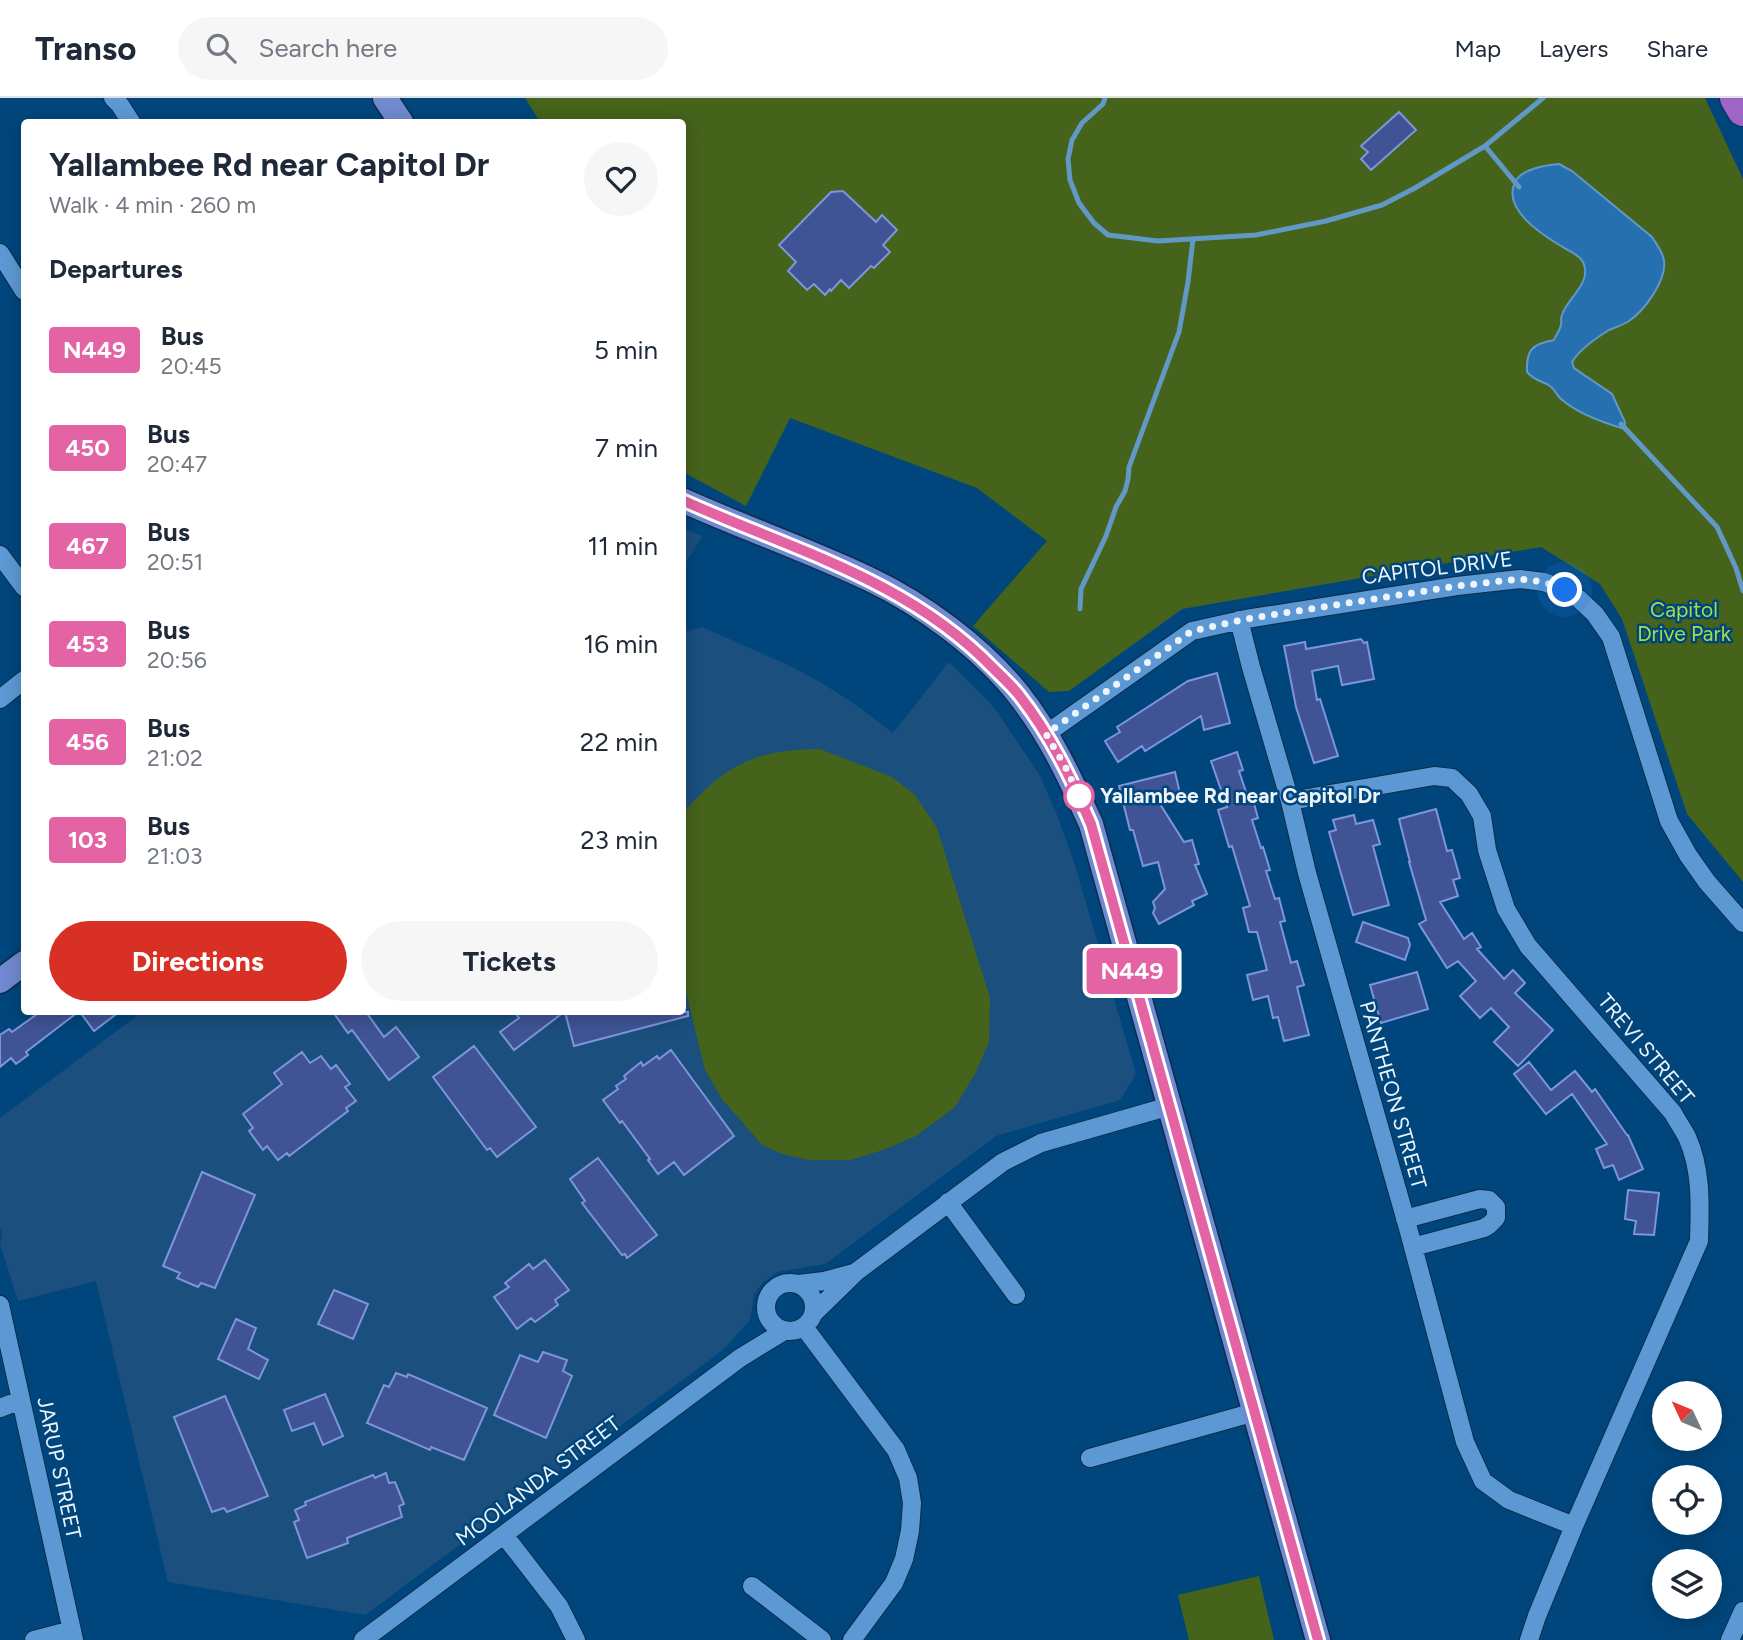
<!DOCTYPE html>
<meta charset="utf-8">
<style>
:root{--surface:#fff;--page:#f6f6f7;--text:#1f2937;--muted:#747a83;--line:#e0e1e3;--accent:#d93025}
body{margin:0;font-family:Figtree,sans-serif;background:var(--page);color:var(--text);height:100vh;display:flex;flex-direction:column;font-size:26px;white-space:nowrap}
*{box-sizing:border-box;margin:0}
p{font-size:23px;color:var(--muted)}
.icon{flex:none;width:38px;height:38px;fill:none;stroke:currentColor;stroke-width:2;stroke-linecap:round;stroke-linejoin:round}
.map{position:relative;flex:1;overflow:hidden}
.sheet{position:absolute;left:21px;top:21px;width:665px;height:896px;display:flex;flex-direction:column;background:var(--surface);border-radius:7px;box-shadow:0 4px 18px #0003}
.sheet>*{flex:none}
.badge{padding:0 14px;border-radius:5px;font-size:24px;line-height:46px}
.needle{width:46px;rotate:314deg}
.tools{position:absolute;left:1652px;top:1283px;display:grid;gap:14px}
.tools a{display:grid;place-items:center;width:70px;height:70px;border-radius:50%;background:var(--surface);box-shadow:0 4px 18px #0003;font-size:35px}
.you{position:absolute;width:35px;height:35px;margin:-18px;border:5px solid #fff;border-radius:50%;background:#1a73e8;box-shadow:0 0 0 10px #1a73e833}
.map>.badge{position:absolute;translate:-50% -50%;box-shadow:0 0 0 4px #fff}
h2{padding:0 28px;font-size:26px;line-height:63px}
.round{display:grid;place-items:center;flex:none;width:74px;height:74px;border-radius:37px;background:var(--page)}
.overview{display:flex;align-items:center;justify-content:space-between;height:119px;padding:0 28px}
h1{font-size:33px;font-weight:700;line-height:52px}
.action{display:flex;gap:14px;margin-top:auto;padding:14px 28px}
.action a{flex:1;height:80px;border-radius:42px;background:var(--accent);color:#fff;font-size:28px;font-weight:700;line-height:80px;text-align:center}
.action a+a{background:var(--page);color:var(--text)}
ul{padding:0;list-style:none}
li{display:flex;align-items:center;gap:21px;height:98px;padding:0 28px}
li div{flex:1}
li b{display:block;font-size:26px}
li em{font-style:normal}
li .badge{min-width:77px;font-weight:700;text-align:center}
header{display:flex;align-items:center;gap:42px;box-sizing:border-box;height:98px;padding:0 35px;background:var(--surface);border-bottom:2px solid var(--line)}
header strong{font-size:33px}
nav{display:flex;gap:38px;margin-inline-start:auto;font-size:24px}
.search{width:490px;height:63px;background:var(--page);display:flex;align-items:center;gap:18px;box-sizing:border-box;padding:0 24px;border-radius:38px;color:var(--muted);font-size:26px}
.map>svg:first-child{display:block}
.built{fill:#1b4f7e}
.green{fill:#45631a}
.water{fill:#2670b0;stroke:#6298c6;stroke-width:2}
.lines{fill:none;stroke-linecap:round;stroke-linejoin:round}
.stream{stroke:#6298c6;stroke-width:5}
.building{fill:#405495;stroke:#7d95dc;stroke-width:2}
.street-casing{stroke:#0c2d4a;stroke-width:20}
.secondary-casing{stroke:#0c2d4a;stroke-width:27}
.highway-casing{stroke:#0c2d4a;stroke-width:34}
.street{stroke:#5c99d4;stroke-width:18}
.secondary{stroke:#7089d0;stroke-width:24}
.highway{stroke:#9e65c7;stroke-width:32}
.line-casing{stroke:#fff;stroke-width:16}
.line{stroke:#e463a4;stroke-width:10}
.walk{stroke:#edf4fa;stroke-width:7;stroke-dasharray:0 12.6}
.stop-dot{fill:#fff;stroke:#e463a4;stroke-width:3.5}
.labels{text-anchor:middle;stroke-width:5;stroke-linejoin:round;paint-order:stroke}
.street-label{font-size:21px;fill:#edf4fa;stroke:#00467c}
.park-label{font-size:21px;fill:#a1de4c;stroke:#00467c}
.stop-label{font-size:21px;font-weight:bold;fill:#edf4fa;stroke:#00467c;text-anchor:start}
</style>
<header>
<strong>Transo</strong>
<div class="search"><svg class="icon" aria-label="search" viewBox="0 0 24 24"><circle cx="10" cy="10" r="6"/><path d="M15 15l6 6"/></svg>Search here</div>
<nav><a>Map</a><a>Layers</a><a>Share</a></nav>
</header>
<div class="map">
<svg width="1743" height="1542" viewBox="0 0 1743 1542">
<rect width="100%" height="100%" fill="#00467c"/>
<path class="built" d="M683,430L702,438L683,469Z
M702,529L786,566L820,584L853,605L893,635L949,564L993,608L1039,676L1057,717L1074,764L1136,976L1120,1002L996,1038L825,1166L777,1174L762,1185L754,1197L750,1222L723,1252L365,1517L168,1484L96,1183L18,1203L0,1146L2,1137L0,1129V1020L142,914H682L683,534Z"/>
<path class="green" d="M525,0H1705L1743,81V784L1687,716L1622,521L1600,486L1541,449L1182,511L1069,593L1049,594L973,528L1047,443L977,390L790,320L746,408L683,374L682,251L685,249L682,246V24H540Z
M820,651L892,679L915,697L937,730L990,900L989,944L975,976L955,1009L916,1038L883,1052L850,1062H809L782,1056L762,1047L722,1001L705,972L683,882V716C689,707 697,700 705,692C741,658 772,652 820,651Z
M1259,1478L1274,1542H1189L1178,1497Z"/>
<path class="water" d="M1559,66L1572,73L1652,139C1657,147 1663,154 1664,163C1667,182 1644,213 1629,223C1623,227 1616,229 1609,232C1596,240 1580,251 1572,264L1574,270L1612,296L1625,324V331C1604,325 1578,316 1561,301C1557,297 1555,292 1550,288C1541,282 1536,284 1527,274C1526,252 1532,246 1554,242C1556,237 1560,232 1561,227C1562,222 1560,222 1562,217C1567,200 1593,185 1583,164C1579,156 1568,153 1561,148C1541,136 1502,111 1515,84C1522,71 1545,67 1559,66Z"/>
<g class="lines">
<path class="stream" d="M1105,0L1103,6L1082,25L1072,42L1068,61L1070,82L1079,105L1094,125L1108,137L1158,143L1256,137L1326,123L1382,107L1415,90L1485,48L1543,0
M1485,48L1519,89
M1621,326L1717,429L1736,470L1743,493
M1080,511L1081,491L1106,438L1116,409L1125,393L1128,381L1129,369L1179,234L1188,184L1193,141"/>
</g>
<path class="building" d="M1399,14L1416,32L1371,72L1361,61L1368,54L1361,48Z
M843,93L876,124L882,117L897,132L883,147L890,154L874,170L871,168L849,190L841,182L831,193L830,191L825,197L814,186L807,192L788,173L796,164L779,147L831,94Z
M1361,541L1364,545L1367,544L1374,581L1342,587L1338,568L1312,573L1317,602L1320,601L1338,658L1314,665L1296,609L1284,548L1305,544L1306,551Z
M1217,575L1230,625L1204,632L1201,618L1145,653L1142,648L1118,664L1105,643L1120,634L1117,629L1188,583Z
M1237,654L1243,672L1239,673L1249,703L1253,702L1258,720L1252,722L1261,750L1263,749L1270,772L1266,773L1275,801L1279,800L1285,823L1280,824L1291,865L1297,863L1304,887L1297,889L1309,937L1284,943L1278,919L1273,920L1268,898L1253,902L1247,877L1267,872L1257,834H1249L1243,810L1250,808L1232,748L1229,749L1218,712L1227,709L1211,663Z
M1175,674L1181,700L1160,706L1184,744L1192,742L1199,766L1195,767L1207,796L1192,803L1194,807L1159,826L1153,815L1155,810L1153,804L1165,791L1158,764L1143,768L1133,732H1130L1119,688Z
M1436,711L1447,753L1452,752L1460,780L1453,782L1458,798L1440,804L1464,841L1472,835L1481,849L1477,851L1504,881L1513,872L1525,885L1515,895L1553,932L1518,968L1494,944L1509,929L1491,910L1480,920L1460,898L1476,883L1458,863L1447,870L1419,826L1426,822L1409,764H1410L1399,721Z
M1354,717L1356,726L1373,722L1380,746L1373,748L1389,807L1353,817L1329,734L1336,732L1333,722Z
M1363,824L1408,840L1410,847L1405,862L1356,844Z
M1417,874L1428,911L1381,925L1370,887Z
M40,914H78L26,954L28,957L16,966L11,960L0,969V937L9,931L12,934Z
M80,914H119L94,933Z
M333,914H366L384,939L396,929L419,959L389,982L352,932L348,935Z
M515,914H564L514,952L500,934L519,920Z
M565,914H688V918L574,948Z
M474,948L536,1029L497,1059L490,1050L487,1052L433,979Z
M671,952L734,1038L684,1077L674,1064L658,1076L648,1062L650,1061L622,1023L620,1025L603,1002L618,991L616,988L626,981L624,978L641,964L643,968L657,958L659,961Z
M302,954L310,965L321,958L331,971L336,967L350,986L345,989L356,1003L346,1010L348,1013L289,1058L287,1055L278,1062L267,1048L263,1052L249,1033L253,1030L243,1016L282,986L274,975Z
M1529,964L1551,992L1575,973L1592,994L1595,991L1627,1037H1628L1643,1071L1619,1082L1613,1067L1604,1070L1596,1051L1607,1046L1572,996L1546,1016L1514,976Z
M598,1060L657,1137L627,1160L625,1156L622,1157L582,1105L585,1103L570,1081Z
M202,1074L255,1097L215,1190L201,1185L198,1189L177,1180L180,1175L163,1168Z
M1628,1092L1659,1095L1654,1137L1634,1136L1636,1123L1625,1121Z
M545,1162L569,1192L555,1202L558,1207L535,1224L531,1220L517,1231L494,1199L509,1189L505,1185L529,1166L533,1171Z
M334,1192L368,1206L353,1241L318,1226Z
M236,1221L256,1230L248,1251L268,1262L259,1281L218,1261Z
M543,1254L567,1262L563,1273L572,1278L546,1340L494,1317L520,1257L538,1264Z
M396,1275L407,1279L408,1276L487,1310L464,1362L431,1349L430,1352L367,1325L384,1287L389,1289Z
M325,1296L343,1338L323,1347L314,1325L292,1333L284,1312Z
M225,1298L268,1398L227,1414L224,1410L212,1414L174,1319Z
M386,1375L389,1385L395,1384L404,1406L399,1408L402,1419L347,1440L348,1445L307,1460L294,1424L299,1422L295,1412L306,1407L305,1404L373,1377L375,1380Z"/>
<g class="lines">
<defs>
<path id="street" d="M113,0L120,7L131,24
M0,155L24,193
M0,457L24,489
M1239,522L1251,569L1290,703L1307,775L1408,1130L1465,1344L1483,1383L1509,1402L1574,1428
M0,601L24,582
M1046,636L1192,533L1246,521L1457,488L1520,481L1544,484L1565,492L1579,501L1595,516L1611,539L1669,723L1688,757L1707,784L1743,825
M1290,703L1434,678L1452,680L1469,696L1482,718L1487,752L1506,811L1528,848L1673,1015C1677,1023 1683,1031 1687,1039C1702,1072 1700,1108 1699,1143L1574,1428L1537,1518L1529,1542
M948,1104L1016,1197
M1405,1121L1480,1101L1489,1102L1496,1109V1120L1489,1127L1484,1130L1413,1149
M766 1209a24 24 0 1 1 48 0a24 24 0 1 1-48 0Z
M799,1186L824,1183L854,1175
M0,1207L74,1542
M813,1216L856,1174L1003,1064L1041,1045L1170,1008
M804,1229L896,1352L908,1380L912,1405L910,1433L904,1461L894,1485L852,1542
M0,1310L21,1302
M1090,1360L1255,1314
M504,1437L559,1508L576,1542
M752,1488L822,1542
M34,1542L72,1532
M363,1542L740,1260L784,1233
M1730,1542L1743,1513"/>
<path id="secondary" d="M385,0L401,24
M682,402C744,430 808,452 869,481C922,506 982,550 1019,597C1051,638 1070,680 1091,726L1318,1542
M0,883L24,865"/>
<path id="highway" d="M1736,0L1743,12"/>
</defs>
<use href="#street" class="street-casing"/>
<use href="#secondary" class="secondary-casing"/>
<use href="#highway" class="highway-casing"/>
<use href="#street" class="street"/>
<use href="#secondary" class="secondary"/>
<use href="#highway" class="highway"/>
</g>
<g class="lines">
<defs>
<path id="line" d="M682,402C792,452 907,481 993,570C1002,579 1011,587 1019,597C1051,638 1071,680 1091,726L1318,1542"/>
</defs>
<use href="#line" class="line-casing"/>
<use href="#line" class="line"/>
<path class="walk" d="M1079,698L1083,707L1065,668L1046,636L1192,533L1246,521L1457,488L1520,481L1544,484L1565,492"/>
</g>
<circle class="stop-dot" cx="1079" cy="698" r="14"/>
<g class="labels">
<g class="street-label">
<text transform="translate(1437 470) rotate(-7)" y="7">CAPITOL DRIVE</text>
<text transform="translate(1646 951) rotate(50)" y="7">TREVI STREET</text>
<text transform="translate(1393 997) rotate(74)" y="7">PANTHEON STREET</text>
<text transform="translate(59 1370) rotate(78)" y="7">JARUP STREET</text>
<text transform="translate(538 1383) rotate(-37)" y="7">MOOLANDA STREET</text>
</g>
<g class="park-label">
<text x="1684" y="519">Capitol<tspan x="1684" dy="24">Drive Park</tspan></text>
</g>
<g class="stop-label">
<text x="1100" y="705">Yallambee Rd near Capitol Dr</text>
</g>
</g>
</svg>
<div class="tools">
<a><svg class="needle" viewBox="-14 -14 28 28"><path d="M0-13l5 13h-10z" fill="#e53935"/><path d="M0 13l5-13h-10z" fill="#747a83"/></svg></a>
<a><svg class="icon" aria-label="locate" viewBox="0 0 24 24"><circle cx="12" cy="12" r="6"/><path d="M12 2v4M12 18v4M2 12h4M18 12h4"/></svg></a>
<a><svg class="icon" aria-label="layers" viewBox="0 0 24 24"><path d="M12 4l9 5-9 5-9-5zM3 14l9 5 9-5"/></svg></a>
</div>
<div class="you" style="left:1565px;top:492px"></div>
<b class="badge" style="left:1132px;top:873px;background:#e463a4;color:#fff">N449</b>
<section class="sheet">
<div class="overview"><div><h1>Yallambee Rd near Capitol Dr</h1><p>Walk · 4 min · 260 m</p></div><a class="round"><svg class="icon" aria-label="heart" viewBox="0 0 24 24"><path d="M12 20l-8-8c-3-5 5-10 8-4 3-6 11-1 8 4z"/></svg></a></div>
<h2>Departures</h2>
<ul>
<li><span class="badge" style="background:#e463a4;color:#fff">N449</span><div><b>Bus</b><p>20:45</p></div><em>5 min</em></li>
<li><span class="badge" style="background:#e463a4;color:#fff">450</span><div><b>Bus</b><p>20:47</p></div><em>7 min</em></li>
<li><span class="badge" style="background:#e463a4;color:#fff">467</span><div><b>Bus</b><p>20:51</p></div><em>11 min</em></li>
<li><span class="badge" style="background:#e463a4;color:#fff">453</span><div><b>Bus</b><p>20:56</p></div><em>16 min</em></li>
<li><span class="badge" style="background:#e463a4;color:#fff">456</span><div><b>Bus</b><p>21:02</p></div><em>22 min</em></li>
<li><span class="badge" style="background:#e463a4;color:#fff">103</span><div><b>Bus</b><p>21:03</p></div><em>23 min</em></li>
</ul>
<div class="action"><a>Directions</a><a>Tickets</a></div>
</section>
</div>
